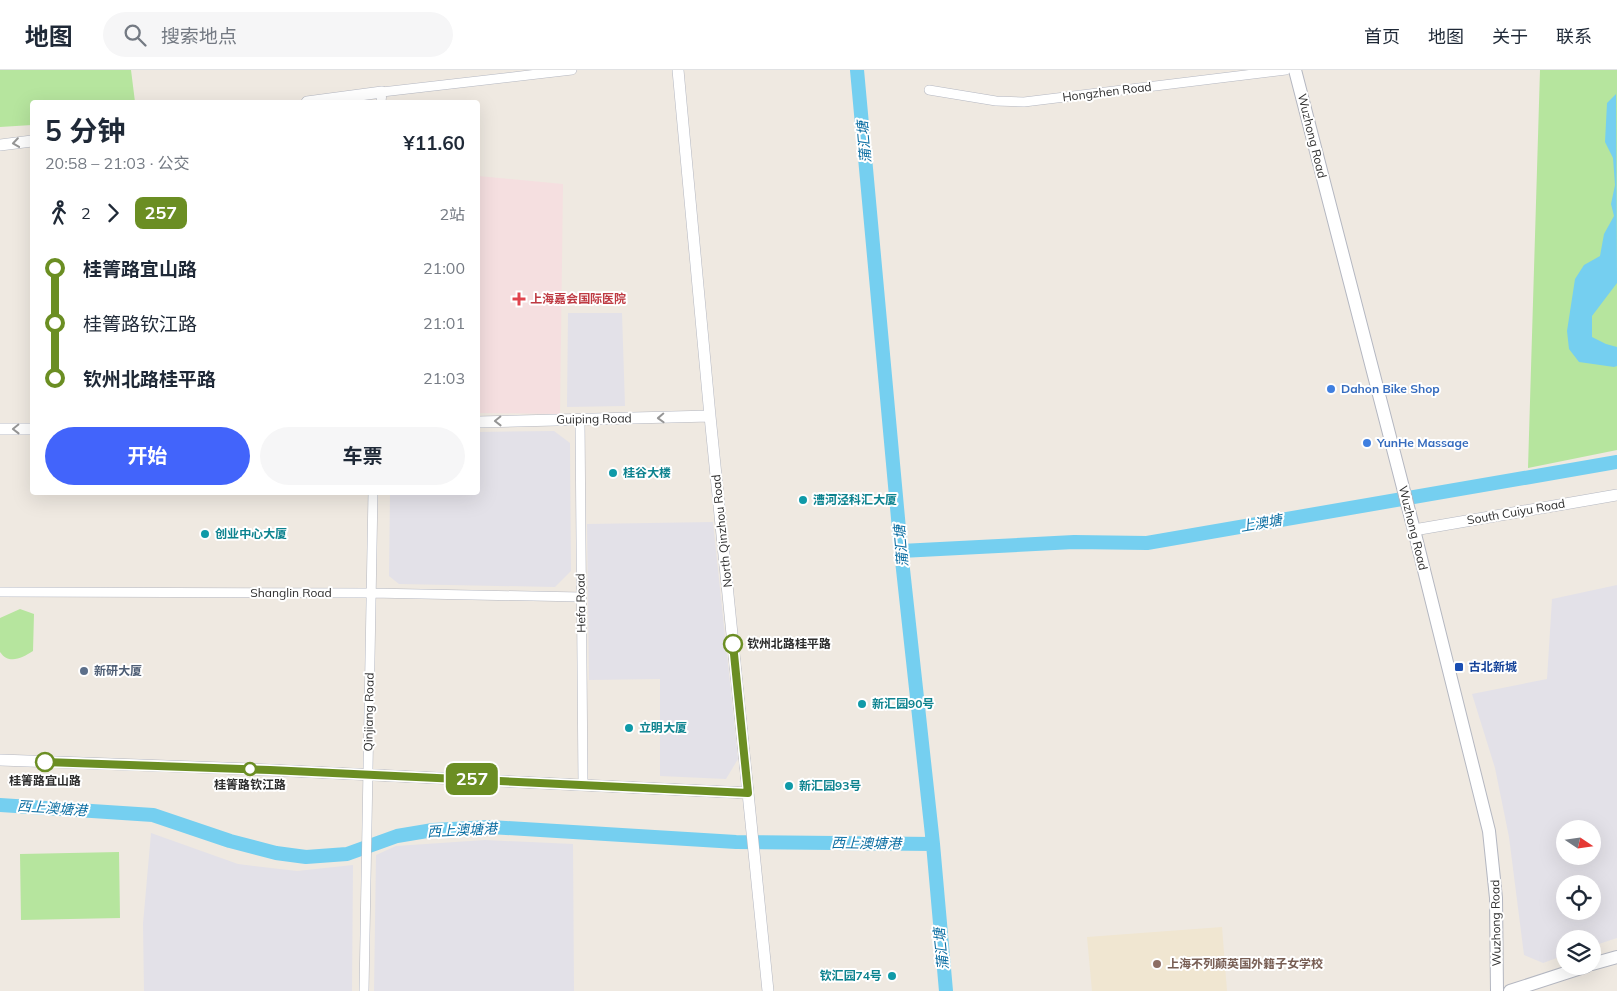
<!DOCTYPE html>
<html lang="zh">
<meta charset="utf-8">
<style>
:root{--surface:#fff;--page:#f6f6f7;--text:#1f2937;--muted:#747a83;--line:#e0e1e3;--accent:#4264fb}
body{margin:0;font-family:Mulish,"Noto Sans SC",sans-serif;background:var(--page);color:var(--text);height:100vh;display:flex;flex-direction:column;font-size:19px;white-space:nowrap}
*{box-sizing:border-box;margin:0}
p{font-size:16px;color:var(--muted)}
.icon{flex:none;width:28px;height:28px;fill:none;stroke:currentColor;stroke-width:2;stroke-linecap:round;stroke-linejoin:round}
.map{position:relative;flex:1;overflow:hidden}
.side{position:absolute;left:30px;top:30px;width:450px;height:395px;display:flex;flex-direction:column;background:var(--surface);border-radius:5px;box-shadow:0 5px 20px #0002}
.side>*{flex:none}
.badge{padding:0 10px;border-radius:8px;font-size:18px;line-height:32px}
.needle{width:32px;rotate:103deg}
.controls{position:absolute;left:1556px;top:750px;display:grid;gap:10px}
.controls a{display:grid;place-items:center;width:45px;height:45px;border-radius:50%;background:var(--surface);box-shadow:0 5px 20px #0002;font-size:25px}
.map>.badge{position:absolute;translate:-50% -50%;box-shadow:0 0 0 2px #fff}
.legs{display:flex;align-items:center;gap:8px;height:55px;padding:0 15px;font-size:16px}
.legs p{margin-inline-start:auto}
.head{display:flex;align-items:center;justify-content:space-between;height:85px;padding:0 15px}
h1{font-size:28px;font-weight:700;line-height:38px}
.action{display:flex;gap:10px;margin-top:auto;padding:10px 15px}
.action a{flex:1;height:58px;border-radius:30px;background:var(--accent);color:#fff;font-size:20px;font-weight:700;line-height:58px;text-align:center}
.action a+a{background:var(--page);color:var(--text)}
ul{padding:0 15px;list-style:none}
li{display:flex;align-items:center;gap:18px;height:55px;font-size:19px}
li i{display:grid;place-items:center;width:8px;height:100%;margin:0 6px;background:currentColor}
li i::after{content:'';width:12px;height:12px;margin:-6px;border:4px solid;border-radius:50%;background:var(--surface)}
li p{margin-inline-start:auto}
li:first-child i{background:linear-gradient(#0000 50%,currentColor 0)}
li:last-child i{background:linear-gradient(currentColor 50%,#0000 0)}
header{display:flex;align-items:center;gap:30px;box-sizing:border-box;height:70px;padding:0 25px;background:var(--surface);border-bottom:1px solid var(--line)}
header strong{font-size:24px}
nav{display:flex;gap:28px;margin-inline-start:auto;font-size:18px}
.search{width:350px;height:45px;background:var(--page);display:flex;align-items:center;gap:12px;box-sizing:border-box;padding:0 18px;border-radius:28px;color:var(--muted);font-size:19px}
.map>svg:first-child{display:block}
.industrial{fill:#e3e1e8;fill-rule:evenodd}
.education{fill:#f0e6d1}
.medical{fill:#f5dfe0}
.green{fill:#b6e59e}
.water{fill:#75cff0}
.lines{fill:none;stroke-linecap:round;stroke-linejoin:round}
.river{stroke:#75cff0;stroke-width:14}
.minor-casing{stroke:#b4b7c1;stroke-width:10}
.tertiary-casing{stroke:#b4b7c1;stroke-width:12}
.secondary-casing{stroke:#b4b7c1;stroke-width:14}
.minor{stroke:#fff;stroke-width:9}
.tertiary{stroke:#fff;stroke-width:11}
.secondary{stroke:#fff;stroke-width:12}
.oneway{stroke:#969696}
.line-1-casing{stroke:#fff;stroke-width:11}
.line-1{stroke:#6b8e23;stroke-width:8}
.health-dot{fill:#e0444e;stroke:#fff;stroke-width:2}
.shop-dot{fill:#3f7fe0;stroke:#fff;stroke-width:2}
.culture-dot{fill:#0f9aa8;stroke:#fff;stroke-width:2}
.stop-1-dot{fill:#fff;stroke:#6b8e23;stroke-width:2.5}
.transit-dot{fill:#1a4fb4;stroke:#fff;stroke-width:2}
.service-dot{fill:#5c6f8a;stroke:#fff;stroke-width:2}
.education-dot{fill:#8d6e63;stroke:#fff;stroke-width:2}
.labels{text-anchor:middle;stroke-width:4;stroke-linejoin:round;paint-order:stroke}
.street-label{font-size:12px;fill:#2e2e2e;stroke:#fff}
.health-label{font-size:12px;font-weight:bold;fill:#be3a42;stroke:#fff;text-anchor:start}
.shop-label{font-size:12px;font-weight:bold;fill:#366cbe;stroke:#fff;text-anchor:start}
.culture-label{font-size:12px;font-weight:bold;fill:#0d838f;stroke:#fff;text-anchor:start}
.stop-label{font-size:12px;font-weight:bold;fill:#2e2e2e;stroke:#fff}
.transit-label{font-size:12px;font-weight:bold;fill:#164399;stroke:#fff;text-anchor:start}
.service-label{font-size:12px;font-weight:bold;fill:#4e5e75;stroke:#fff;text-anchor:start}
.education-label{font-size:12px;font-weight:bold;fill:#785e54;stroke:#fff;text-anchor:start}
.water-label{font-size:14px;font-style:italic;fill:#0d6fa3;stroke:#fff}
</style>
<header>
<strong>地图</strong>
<div class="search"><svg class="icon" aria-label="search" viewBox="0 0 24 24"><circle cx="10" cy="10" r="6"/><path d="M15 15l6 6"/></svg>搜索地点</div>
<nav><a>首页</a><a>地图</a><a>关于</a><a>联系</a></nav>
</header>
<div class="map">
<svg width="1617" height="921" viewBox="0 0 1617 921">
<rect width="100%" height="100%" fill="#efe9e1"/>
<path class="industrial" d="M568,243H622L625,336L567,337Z
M554,361L570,373L571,501L555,517L399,514L389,506L390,423L478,422V362Z
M713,452L738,689L726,709L660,706V609L589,610L587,454Z
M1617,515V868L1593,876L1592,869H1565V885L1543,893L1524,885L1509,767L1495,698L1472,624L1547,609L1552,529ZM1565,759H1592V786H1565ZM1565,814H1592V841H1565Z
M151,763L238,794L297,801L353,795L352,921H144L143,854Z
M485,770L573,774L574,921H374L376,785L396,776Z"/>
<path class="education" d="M1222,857L1227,921H1092L1087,867Z"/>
<path class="medical" d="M478,106L563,114L560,344L478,343Z"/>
<path class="green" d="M0,0H131L135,32H32V55L0,57Z
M1540,0H1617V380L1528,398Z
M20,539L34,544L33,581C22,588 9,595 0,582V548Z
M119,782L120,848L21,850L20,784Z"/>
<path class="water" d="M1616,24L1617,213L1592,246V267L1606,274L1617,277V296L1614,297L1579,292L1569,279L1567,261L1575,209L1584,195L1600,186L1604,164L1614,146L1611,134L1615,115L1613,88L1605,72L1607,33Z"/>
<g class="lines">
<path class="river" d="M857,0L901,481L933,774L946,921
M901,481L1074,472L1147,473L1617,392
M0,735L153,745L230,771L276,783L306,787L347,784L397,766L433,760L490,757L736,772L933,774"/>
<defs>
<path id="minor" d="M929,20L996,31L1024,32L1286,0
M381,32L382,22L572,0
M580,350L583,715
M0,522L371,523L581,527
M364,921L373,422"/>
<path id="tertiary" d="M678,0L710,346L768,921
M307,32L382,22
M0,75L32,71
M478,352L710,346
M0,359H32
M1414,460L1617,425
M0,690L250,699L748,723"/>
<path id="secondary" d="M1295,0L1414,460L1489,761L1496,828L1497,921
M1592,894L1617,887
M1510,921L1587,896"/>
</defs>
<use href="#minor" class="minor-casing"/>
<use href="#tertiary" class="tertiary-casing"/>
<use href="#secondary" class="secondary-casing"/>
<use href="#minor" class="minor"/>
<use href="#tertiary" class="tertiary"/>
<use href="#secondary" class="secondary"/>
</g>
<defs><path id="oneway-chevron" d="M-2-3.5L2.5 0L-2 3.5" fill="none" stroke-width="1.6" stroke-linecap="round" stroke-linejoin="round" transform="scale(1.25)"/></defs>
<g class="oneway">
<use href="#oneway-chevron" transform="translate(16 73) rotate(172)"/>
<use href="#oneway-chevron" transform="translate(661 348) rotate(178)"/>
<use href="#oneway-chevron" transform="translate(498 351) rotate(179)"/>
<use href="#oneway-chevron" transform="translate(16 359) rotate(179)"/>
</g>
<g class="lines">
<defs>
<path id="line-1" d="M45,692L270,700L748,723L733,574"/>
</defs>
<use href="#line-1" class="line-1-casing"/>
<use href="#line-1" class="line-1"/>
</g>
<path class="health-dot" d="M516.5 221.5h5v5h5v5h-5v5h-5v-5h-5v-5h5z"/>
<g class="shop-dot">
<circle cx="1331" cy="319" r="5"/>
<circle cx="1367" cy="373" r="5"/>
</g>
<g class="culture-dot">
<circle cx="613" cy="403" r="5"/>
<circle cx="803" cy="430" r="5"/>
<circle cx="205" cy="464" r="5"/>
<circle cx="862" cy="634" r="5"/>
<circle cx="629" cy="658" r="5"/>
<circle cx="789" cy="716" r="5"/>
<circle cx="892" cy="906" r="5"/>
</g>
<g class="stop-1-dot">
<circle cx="733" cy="574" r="9"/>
<circle cx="45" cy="692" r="9"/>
<circle cx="250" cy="699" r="6"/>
</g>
<rect class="transit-dot" x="1454" y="592" width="10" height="10" rx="2.5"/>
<circle class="service-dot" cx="84" cy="601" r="5"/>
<circle class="education-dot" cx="1157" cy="894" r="5"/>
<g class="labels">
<g class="street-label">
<text transform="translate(1107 22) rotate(-7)" y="4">Hongzhen Road</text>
<text transform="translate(1312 66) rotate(76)" y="4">Wuzhong Road</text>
<text transform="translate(594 349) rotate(-1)" y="4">Guiping Road</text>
<text transform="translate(1516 442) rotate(-10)" y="4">South Cuiyu Road</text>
<text transform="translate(1413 458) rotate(76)" y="4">Wuzhong Road</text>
<text transform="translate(722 461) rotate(-96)" y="4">North Qinzhou Road</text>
<text x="291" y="527">Shanglin Road</text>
<text transform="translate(581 533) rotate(-91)" y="4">Hefa Road</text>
<text transform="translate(369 642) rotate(-89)" y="4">Qinjiang Road</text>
<text transform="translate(1496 853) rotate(-91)" y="4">Wuzhong Road</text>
</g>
<g class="health-label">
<text x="530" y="233">上海嘉会国际医院</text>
</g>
<g class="shop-label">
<text x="1341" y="323">Dahon Bike Shop</text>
<text x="1377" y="377">YunHe Massage</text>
</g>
<g class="culture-label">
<text x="623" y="407">桂谷大楼</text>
<text x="813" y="434">漕河泾科汇大厦</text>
<text x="215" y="468">创业中心大厦</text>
<text x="872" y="638">新汇园90号</text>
<text x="639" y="662">立明大厦</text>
<text x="799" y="720">新汇园93号</text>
<text x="882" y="910" text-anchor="end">钦汇园74号</text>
</g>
<g class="stop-label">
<text x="747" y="578" text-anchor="start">钦州北路桂平路</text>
<text x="45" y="715">桂箐路宜山路</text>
<text x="250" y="719">桂箐路钦江路</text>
</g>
<g class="transit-label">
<text x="1469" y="601">古北新城</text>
</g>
<g class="service-label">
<text x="94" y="605">新研大厦</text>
</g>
<g class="education-label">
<text x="1167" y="898">上海不列颠英国外籍子女学校</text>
</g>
<g class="water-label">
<text transform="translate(864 72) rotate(-95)" y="5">蒲汇塘</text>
<text transform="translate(1261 453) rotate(-10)" y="5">上澳塘</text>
<text transform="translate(901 476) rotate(-95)" y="5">蒲汇塘</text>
<text transform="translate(52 738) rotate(4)" y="5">西上澳塘港</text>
<text transform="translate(462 760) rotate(-3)" y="5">西上澳塘港</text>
<text transform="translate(866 773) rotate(1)" y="5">西上澳塘港</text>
<text transform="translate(941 879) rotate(-96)" y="5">蒲汇塘</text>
</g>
</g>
</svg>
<div class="controls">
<a><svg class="needle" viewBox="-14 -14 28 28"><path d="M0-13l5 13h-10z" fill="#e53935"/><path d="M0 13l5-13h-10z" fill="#747a83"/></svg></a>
<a><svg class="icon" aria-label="locate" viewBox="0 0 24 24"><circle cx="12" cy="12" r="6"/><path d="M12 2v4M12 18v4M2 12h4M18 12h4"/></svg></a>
<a><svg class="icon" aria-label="layers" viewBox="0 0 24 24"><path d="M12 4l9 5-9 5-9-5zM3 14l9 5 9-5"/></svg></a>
</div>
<b class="badge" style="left:472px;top:709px;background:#6b8e23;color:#fff">257</b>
<section class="side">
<div class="head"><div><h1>5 分钟</h1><p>20:58 – 21:03 · 公交</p></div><b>¥11.60</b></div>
<div class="legs"><svg class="icon" aria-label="walk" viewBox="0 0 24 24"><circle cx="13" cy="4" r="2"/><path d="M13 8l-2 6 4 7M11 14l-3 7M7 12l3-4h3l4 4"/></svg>2<svg class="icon" aria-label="forward" viewBox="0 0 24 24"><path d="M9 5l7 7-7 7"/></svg><b class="badge" style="background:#6b8e23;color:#fff">257</b><p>2站</p></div>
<ul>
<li><i style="color:#6b8e23"></i><b>桂箐路宜山路</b><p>21:00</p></li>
<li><i style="color:#6b8e23"></i><span>桂箐路钦江路</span><p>21:01</p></li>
<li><i style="color:#6b8e23"></i><b>钦州北路桂平路</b><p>21:03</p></li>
</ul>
<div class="action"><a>开始</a><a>车票</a></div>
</section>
</div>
